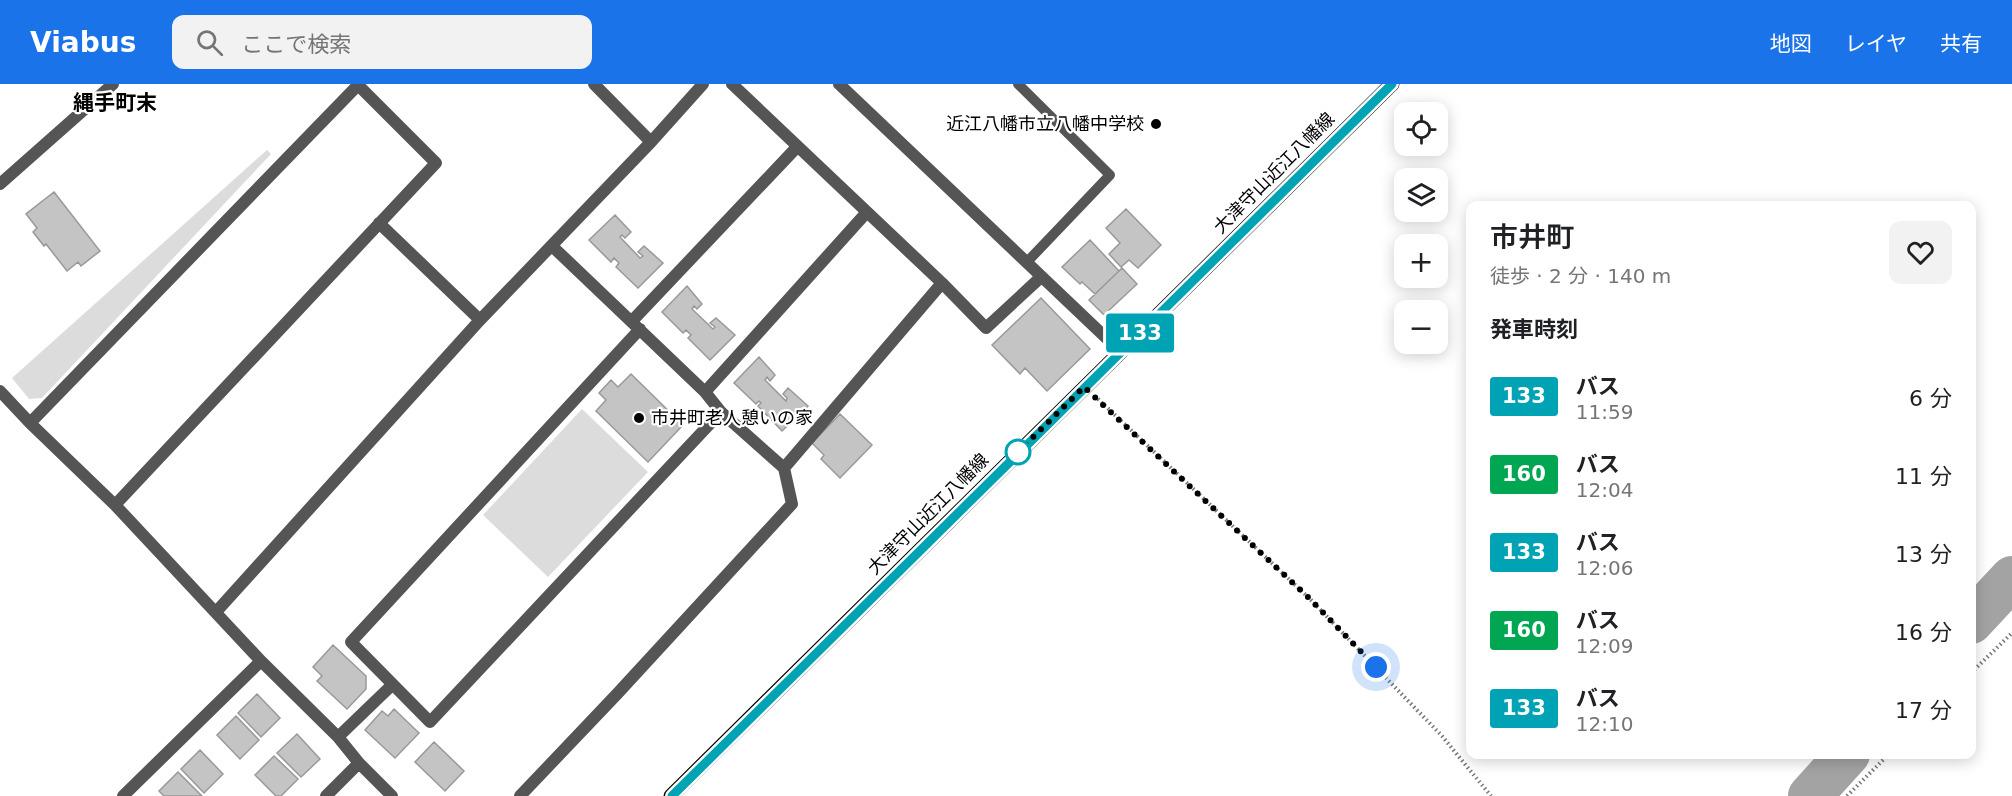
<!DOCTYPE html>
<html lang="ja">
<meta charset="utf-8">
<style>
:root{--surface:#fff;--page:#f2f2f2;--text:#202124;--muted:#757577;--accent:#1a73e8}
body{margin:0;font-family:"DejaVu Sans","Noto Sans JP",sans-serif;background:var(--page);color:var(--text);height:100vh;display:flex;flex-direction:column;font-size:22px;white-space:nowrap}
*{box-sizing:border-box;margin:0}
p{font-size:20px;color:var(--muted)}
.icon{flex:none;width:33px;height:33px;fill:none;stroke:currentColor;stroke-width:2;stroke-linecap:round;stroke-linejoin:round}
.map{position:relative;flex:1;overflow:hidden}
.details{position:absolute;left:1466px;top:117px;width:510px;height:558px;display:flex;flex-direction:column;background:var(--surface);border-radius:12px;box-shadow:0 3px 15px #0003}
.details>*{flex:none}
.badge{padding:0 12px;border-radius:4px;font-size:21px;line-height:39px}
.buttons{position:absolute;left:1394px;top:18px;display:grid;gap:12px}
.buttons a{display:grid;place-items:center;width:54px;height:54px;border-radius:12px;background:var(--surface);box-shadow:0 3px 15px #0003;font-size:30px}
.you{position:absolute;width:30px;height:30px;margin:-15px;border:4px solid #fff;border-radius:50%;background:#1a73e8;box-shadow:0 0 0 9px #1a73e833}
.map>.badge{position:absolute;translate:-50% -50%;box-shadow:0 0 0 3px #fff}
h2{padding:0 24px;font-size:22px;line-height:54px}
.round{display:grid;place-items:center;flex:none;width:63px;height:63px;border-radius:12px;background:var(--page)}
.headline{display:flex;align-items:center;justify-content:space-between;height:102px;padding:0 24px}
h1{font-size:28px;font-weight:600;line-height:45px}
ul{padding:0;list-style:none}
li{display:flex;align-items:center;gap:18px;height:78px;padding:0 24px}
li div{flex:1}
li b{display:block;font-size:22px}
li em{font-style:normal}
li .badge{min-width:66px;font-weight:700;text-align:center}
header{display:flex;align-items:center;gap:36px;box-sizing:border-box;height:84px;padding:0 30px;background:var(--accent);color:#fff}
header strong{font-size:28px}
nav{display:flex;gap:33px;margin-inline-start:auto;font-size:21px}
.search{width:420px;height:54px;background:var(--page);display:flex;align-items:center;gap:15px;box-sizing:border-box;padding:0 21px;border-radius:12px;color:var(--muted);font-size:22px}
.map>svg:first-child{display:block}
.green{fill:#dcdcdc}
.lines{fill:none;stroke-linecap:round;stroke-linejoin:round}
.river{stroke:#a3a3a3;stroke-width:44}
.building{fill:#c4c4c4;stroke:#999;stroke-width:1.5}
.path{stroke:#777;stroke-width:4;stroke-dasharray:1.5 3;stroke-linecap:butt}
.service{stroke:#555;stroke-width:10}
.minor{stroke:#555;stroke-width:12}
.primary{stroke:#000;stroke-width:15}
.line-casing{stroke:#fff;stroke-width:14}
.line{stroke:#00a3b4;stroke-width:9}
.walk{stroke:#000;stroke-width:6;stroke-dasharray:0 10.8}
.poi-dot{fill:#000;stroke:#fff;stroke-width:2}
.stop-dot{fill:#fff;stroke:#00a3b4;stroke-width:3}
.labels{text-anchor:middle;stroke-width:4.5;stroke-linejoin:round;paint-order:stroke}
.poi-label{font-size:18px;fill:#000;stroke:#fff;text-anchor:end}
.street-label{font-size:18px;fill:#000;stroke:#fff}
.quarter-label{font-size:21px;font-weight:bold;fill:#000;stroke:#fff}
</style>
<header>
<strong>Viabus</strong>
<div class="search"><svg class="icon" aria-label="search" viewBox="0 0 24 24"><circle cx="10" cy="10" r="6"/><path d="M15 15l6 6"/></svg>ここで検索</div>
<nav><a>地図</a><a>レイヤ</a><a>共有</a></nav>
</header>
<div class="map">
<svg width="2012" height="712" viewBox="0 0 2012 712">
<rect width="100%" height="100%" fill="#fff"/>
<path class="green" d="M267,66L271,70L42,314L29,315L12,294Z
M582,325L648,388L548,493L483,431Z"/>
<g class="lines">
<path class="river" d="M1971,538L2012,494
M1810,712L1848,670"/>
</g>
<path class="building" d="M54,108L100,167L81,182L78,178L67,187L46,160L44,162L33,148L37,144L26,130Z
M1126,125L1161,161L1138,184L1129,176L1121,183L1109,170L1120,159L1106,144Z
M615,131L631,148L625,154L622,151L620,153L640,174L643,172L638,168L644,162L663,179L638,204L616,183L619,179L614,174L611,178L589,156Z
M1090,156L1119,187L1095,210L1082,198L1080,200L1062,183Z
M1122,184L1137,200L1104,231L1089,216Z
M687,202L702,220L697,225L694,222L692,225L713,245L715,243L710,239L716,234L735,251L710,276L688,254L691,251L686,246L683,249L662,228Z
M1041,214L1090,265L1047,307L1025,284L1020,290L992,261Z
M759,273L775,291L770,297L767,293L765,296L786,317L787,314L783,310L788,304L808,322L782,347L758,322L761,319L759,317L756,320L734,299Z
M631,290L683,341L648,378L596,327L606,316L599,309L611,296L618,303Z
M840,330L872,361L840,394L821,375L824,371L812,359Z
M333,561L366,592V605L347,625L317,597L322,592L313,583Z
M257,610L280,634L261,653L238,629Z
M394,625L419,649L395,674L365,646L382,627L388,632Z
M236,632L259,656L240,675L217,651Z
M297,650L320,675L301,693L277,669Z
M434,658L464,687L445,707L415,678Z
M200,666L223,690L204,709L181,685Z
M274,672L298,695L281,712H276L255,691Z
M178,688L202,712H164L159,707Z"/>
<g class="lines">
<path class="path" d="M1098,315L1310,515L1442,652L1491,712
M1971,589L2012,549
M1847,712L1889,670"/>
<path class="service" d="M1018,0L1110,91L1027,178"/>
<path class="minor" d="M594,0L651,58
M732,0L942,199
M839,0L1121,268
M0,100L113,0
M379,139L480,236
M632,237L797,63
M640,245L351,558L430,638L721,328
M0,307L30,339L115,421L261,577L338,653L359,679L392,712
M705,308L867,128
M30,339L358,1L436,79L115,421
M784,384L942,199L986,244L1041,193
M216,528L480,236L651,58L703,0
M338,653L392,601
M123,712L261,577
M326,712L359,679
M520,712L617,610L792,420L784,384L721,328L705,308L552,162"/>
<path class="primary" d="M671,712L1392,0"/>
</g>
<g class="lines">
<defs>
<path id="line" d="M672,712L1392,0"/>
</defs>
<use href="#line" class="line-casing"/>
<use href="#line" class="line"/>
<path class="walk" d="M1018,368L1084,303L1310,515L1376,583"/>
</g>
<g class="poi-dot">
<circle cx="1156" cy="40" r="6"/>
<circle cx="639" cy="334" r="6"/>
</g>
<circle class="stop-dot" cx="1018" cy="368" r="12"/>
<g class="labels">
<g class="poi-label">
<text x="1144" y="46">近江八幡市立八幡中学校</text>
<text x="651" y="340" text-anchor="start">市井町老人憩いの家</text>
</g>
<g class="street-label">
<text transform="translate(1274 89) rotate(-45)" y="6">大津守山近江八幡線</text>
<text transform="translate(928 430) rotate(-45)" y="6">大津守山近江八幡線</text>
</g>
<g class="quarter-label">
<text x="115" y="26">縄手町末</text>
</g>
</g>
</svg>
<div class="buttons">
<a><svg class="icon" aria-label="locate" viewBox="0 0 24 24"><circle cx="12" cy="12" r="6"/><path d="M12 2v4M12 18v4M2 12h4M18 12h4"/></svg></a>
<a><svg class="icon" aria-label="layers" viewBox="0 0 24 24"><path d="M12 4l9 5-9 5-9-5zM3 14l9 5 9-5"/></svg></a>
<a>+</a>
<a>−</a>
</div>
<div class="you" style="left:1376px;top:583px"></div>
<b class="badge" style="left:1140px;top:249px;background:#00a3b4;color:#fff">133</b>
<section class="details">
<div class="headline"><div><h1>市井町</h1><p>徒歩 · 2 分 · 140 m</p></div><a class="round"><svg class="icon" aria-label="heart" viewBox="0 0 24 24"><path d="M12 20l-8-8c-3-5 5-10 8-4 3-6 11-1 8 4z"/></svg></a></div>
<h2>発車時刻</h2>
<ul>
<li><span class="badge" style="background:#00a3b4;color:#fff">133</span><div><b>バス</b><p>11:59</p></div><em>6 分</em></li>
<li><span class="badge" style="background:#00a651;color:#fff">160</span><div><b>バス</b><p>12:04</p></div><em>11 分</em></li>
<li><span class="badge" style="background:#00a3b4;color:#fff">133</span><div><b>バス</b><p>12:06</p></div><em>13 分</em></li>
<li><span class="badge" style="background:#00a651;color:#fff">160</span><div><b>バス</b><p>12:09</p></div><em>16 分</em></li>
<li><span class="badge" style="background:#00a3b4;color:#fff">133</span><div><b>バス</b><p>12:10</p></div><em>17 分</em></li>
</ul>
</section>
</div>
